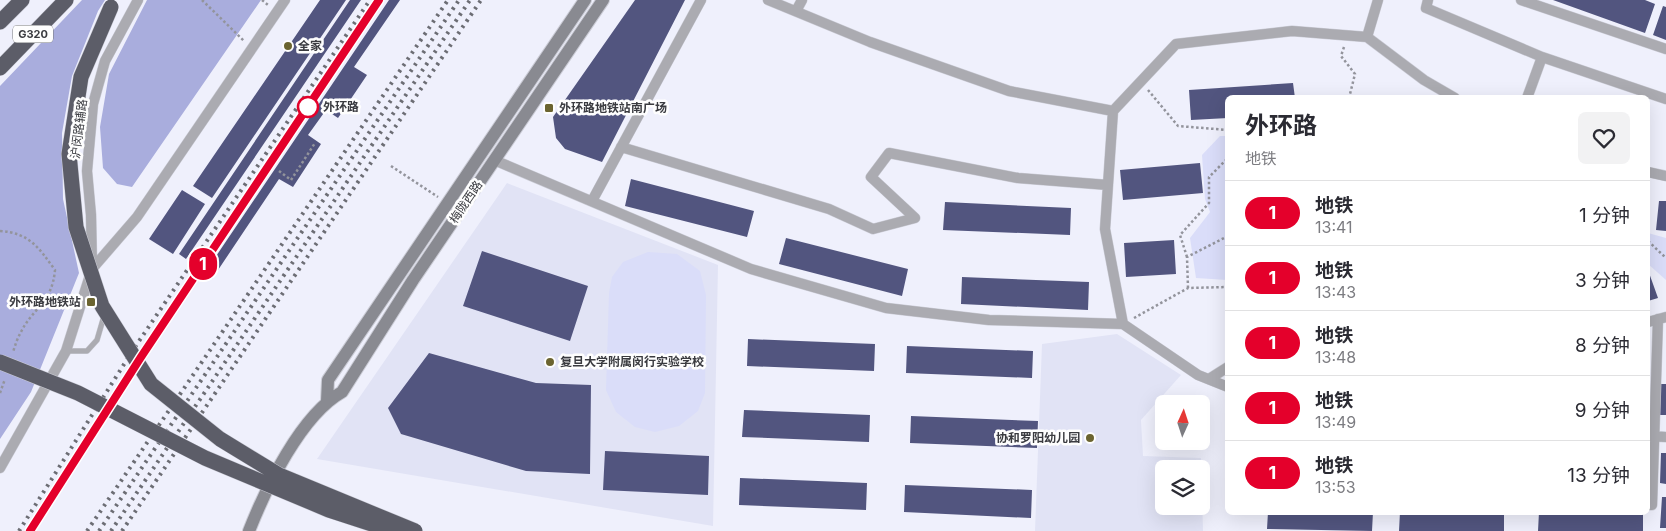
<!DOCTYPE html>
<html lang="zh">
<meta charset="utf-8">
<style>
:root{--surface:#fff;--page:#f2f2f3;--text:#2b2b33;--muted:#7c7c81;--line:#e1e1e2}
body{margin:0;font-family:Inter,"Noto Sans SC",sans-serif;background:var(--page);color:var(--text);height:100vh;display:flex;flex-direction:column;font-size:19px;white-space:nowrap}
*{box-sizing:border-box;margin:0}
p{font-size:16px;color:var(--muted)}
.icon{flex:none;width:28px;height:28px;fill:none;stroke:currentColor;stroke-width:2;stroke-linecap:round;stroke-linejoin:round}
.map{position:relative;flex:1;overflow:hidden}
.panel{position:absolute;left:1225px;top:95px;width:425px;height:420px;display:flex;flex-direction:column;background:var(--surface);border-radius:8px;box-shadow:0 5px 20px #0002}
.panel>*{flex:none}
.badge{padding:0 10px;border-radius:16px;font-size:18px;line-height:32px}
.needle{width:32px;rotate:3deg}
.buttons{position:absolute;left:1155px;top:395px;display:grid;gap:10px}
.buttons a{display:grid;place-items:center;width:55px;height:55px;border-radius:8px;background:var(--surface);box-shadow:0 5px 20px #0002;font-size:25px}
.map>.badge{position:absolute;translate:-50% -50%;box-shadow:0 0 0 2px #fff}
.round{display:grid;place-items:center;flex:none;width:52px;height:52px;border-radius:8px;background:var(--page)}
.summary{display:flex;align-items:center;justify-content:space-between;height:85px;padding:0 20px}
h1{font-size:24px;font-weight:700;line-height:38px}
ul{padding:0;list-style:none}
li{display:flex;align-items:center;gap:15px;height:65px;padding:0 20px;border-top:1px solid var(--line)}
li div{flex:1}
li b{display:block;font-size:19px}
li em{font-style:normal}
li .badge{min-width:55px;font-weight:700;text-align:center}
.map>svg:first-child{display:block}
.built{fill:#e1e3f5;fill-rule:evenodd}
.green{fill:#daddf9}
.forest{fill:#a9addd}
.building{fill:#52557f}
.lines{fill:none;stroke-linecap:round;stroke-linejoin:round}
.lane-casing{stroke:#cbccd6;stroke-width:6}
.street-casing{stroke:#cbccd6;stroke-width:11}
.secondary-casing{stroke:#cbccd6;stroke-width:14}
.highway-casing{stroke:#cbccd6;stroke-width:16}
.path{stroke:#93949c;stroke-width:2.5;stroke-dasharray:2.5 2.5;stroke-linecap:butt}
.lane{stroke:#ababb1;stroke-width:5}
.street{stroke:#ababb1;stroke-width:10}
.secondary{stroke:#898a91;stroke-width:12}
.highway{stroke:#5c5d68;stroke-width:15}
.rail{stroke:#6c6d74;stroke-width:4;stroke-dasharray:2.5 5;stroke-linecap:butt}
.highway-bridge-casing{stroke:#cbccd6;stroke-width:16;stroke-linecap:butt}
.highway-bridge{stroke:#5c5d68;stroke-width:15}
.line-casing{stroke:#fff;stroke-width:11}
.line{stroke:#e4002b;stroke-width:8}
.poi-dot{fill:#6b6430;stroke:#fefefe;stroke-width:2}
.stop-dot{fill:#fff;stroke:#e4002b;stroke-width:2.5}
.labels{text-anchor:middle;stroke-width:5;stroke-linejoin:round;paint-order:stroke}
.shield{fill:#fefefe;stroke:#757679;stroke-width:1}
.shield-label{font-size:11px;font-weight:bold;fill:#3a3b40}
.poi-label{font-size:12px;font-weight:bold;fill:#3a3b40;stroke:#fefefe;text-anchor:start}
.stop-label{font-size:12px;font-weight:bold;fill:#3a3b40;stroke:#fefefe;text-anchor:start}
.street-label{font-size:12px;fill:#3a3b40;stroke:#fefefe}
</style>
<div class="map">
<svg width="1666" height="531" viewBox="0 0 1666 531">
<rect width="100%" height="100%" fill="#eff0fc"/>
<path class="built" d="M507,183L718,265L713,526L317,459Z
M1117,334L1181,375L1141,420L1143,456L1201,458L1203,531H1035L1042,344ZM1164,469H1201V506H1164Z"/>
<path class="green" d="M1220,136H1227V280L1196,278L1190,238L1210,212L1205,199L1202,155Z
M1648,233L1666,238V280L1648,264Z
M648,252L677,254L700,271L706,295L705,393L698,411L679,426L655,432L635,427L616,412L606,390L609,293L612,277L623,262Z"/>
<path class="forest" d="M82,0H105L98,11L72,76L62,133L63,199L79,273L31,392L0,439V86Z
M147,0H261L132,187L117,184L103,168L100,127L109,74Z"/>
<path class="building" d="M320,0H346L212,198L193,186Z
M350,0H361L186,259L179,254Z
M389,0H400L354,67L367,75L338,118L326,110L308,135L321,144L293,187L279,179L212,279L204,274Z
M635,0H685L602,162L565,149L556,138L553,117Z
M1553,0H1645L1655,4L1645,33Z
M1663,6L1666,7V40L1653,35Z
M1293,83L1295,98H1228V118L1191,120L1189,90Z
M1200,163L1203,193L1123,200L1120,170Z
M631,179L754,211L747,237L625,206Z
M182,190L205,204L173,254L149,239Z
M1659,201H1666V231L1656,230Z
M945,202L1071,208L1070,235L943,230Z
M786,238L908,269L902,296L779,264Z
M1174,240L1176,274L1126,277L1124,243Z
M482,251L588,286L570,341L463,306Z
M1648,270L1658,298L1648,301Z
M962,277L1089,282L1088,310L961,304Z
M748,339L875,344L874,371L747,366Z
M907,346L1033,351L1032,378L906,373Z
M429,353L536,383L591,385L590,474L526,471L401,434L388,408Z
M1660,384H1666V415H1659Z
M744,410L870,415L869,442L742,437Z
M911,416L1038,421L1037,448L910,443Z
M605,451L709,456L708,495L603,490Z
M1661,453H1666V484L1660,483Z
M740,478L867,483L866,510L739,505Z
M905,485L1032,490L1031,518L904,512Z
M1662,497H1666V528H1660Z
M1268,512H1373L1372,531L1267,529Z
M1400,512H1504V531H1399Z
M1539,512L1643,513V531H1538Z"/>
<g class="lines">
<defs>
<path id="lane" d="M66,351H87L97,340L104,316"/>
<path id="street" d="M768,0L870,42L1009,91L1113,111
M1378,0L1367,37L1424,80L1455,98
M1428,0L1426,8L1542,57L1527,98
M1521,0L1666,49
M796,11L802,0
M1542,57L1666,99
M621,147L829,209L873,229L915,218L871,177L889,153L1018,178L1108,185
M494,160L751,269L886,308L989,320L1123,324L1198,375L1228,387
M1648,172L1666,176
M592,201L701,0
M92,266L91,215L87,171L93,104L105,61L138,0
M1648,322L1666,317
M1123,324L1105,229L1113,111L1176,44L1292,31L1367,37
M1209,379L1228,367
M1648,436L1666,437
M0,468L66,351L92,269L137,217L285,0
M1648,505H1652L1658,319"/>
<path id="secondary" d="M327,401L328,380L585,0
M249,531C266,488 301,415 342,392L413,280L603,0"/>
<path id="highway" d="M0,22L22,0
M0,68L66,0"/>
</defs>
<use href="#lane" class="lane-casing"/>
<use href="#street" class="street-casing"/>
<use href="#secondary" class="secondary-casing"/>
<use href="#highway" class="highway-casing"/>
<path class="path" d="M202,0L244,41
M262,0L268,5
M1344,47L1341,56L1355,74L1349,98
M1148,90L1178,126L1228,130
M391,166L438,197
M279,171L291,180L315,143
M0,231C30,233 39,248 55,270C52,304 32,308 20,334C17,339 15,346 13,352
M1648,241L1666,258
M1187,257L1180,235L1209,203V177L1228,158
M1188,288L1187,257L1228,236
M1134,318L1188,288L1228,287
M0,393L5,379"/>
<use href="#lane" class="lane"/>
<use href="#street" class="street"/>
<use href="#secondary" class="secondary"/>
<use href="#highway" class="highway"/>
<path class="rail" d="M19,531L133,350L370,0
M30,531L141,357L379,0
M87,531L448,0
M99,531L459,0
M111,531L470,0
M122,531L481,0"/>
<defs>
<path id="highway-bridge" d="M111,7L81,77L69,154L76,227L102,306L151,384L220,439L279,475L415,531
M0,362L78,393L205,458L329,510L387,529"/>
</defs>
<use href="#highway-bridge" class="highway-bridge-casing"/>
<use href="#highway-bridge" class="highway-bridge"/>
</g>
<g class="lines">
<defs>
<path id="line" d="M30,531L141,357L379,0"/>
</defs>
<use href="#line" class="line-casing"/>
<use href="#line" class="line"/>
</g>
<g class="poi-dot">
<circle cx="288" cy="46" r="5"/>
<rect x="544" y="103" width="10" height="10" rx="2.5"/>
<rect x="86" y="297" width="10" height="10" rx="2.5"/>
<circle cx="550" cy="362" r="5"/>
<circle cx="1090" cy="438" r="5"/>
</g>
<circle class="stop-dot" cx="308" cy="107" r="10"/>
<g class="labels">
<rect class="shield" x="13" y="25.5" width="40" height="17" rx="4"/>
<g class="shield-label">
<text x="33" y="38">G320</text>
</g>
<g class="poi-label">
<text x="298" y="50">全家</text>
<text x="559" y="112">外环路地铁站南广场</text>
<text x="81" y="306" text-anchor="end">外环路地铁站</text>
<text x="560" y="366">复旦大学附属闵行实验学校</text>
<text x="1080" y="442" text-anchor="end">协和罗阳幼儿园</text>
</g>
<g class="stop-label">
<text x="323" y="111">外环路</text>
</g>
<g class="street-label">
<text transform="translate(79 129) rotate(-83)" y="4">沪闵路辅路</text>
<text transform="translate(466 202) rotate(-56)" y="4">梅陇西路</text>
</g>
</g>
</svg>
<div class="buttons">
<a><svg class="needle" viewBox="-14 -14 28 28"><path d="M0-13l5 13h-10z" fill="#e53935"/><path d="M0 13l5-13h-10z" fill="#7c7c81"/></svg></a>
<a><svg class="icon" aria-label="layers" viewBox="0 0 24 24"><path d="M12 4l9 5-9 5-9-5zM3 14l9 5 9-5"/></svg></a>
</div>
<b class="badge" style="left:203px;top:264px;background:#e4002b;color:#fff">1</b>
<section class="panel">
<div class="summary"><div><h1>外环路</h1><p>地铁</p></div><a class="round"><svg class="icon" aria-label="heart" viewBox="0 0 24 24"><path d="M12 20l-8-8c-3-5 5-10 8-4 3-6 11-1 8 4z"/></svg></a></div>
<ul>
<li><span class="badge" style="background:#e4002b;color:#fff">1</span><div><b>地铁</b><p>13:41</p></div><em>1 分钟</em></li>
<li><span class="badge" style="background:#e4002b;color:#fff">1</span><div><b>地铁</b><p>13:43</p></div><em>3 分钟</em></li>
<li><span class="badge" style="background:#e4002b;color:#fff">1</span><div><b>地铁</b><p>13:48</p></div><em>8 分钟</em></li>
<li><span class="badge" style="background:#e4002b;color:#fff">1</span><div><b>地铁</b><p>13:49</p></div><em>9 分钟</em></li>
<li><span class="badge" style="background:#e4002b;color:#fff">1</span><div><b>地铁</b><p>13:53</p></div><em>13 分钟</em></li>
</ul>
</section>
</div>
